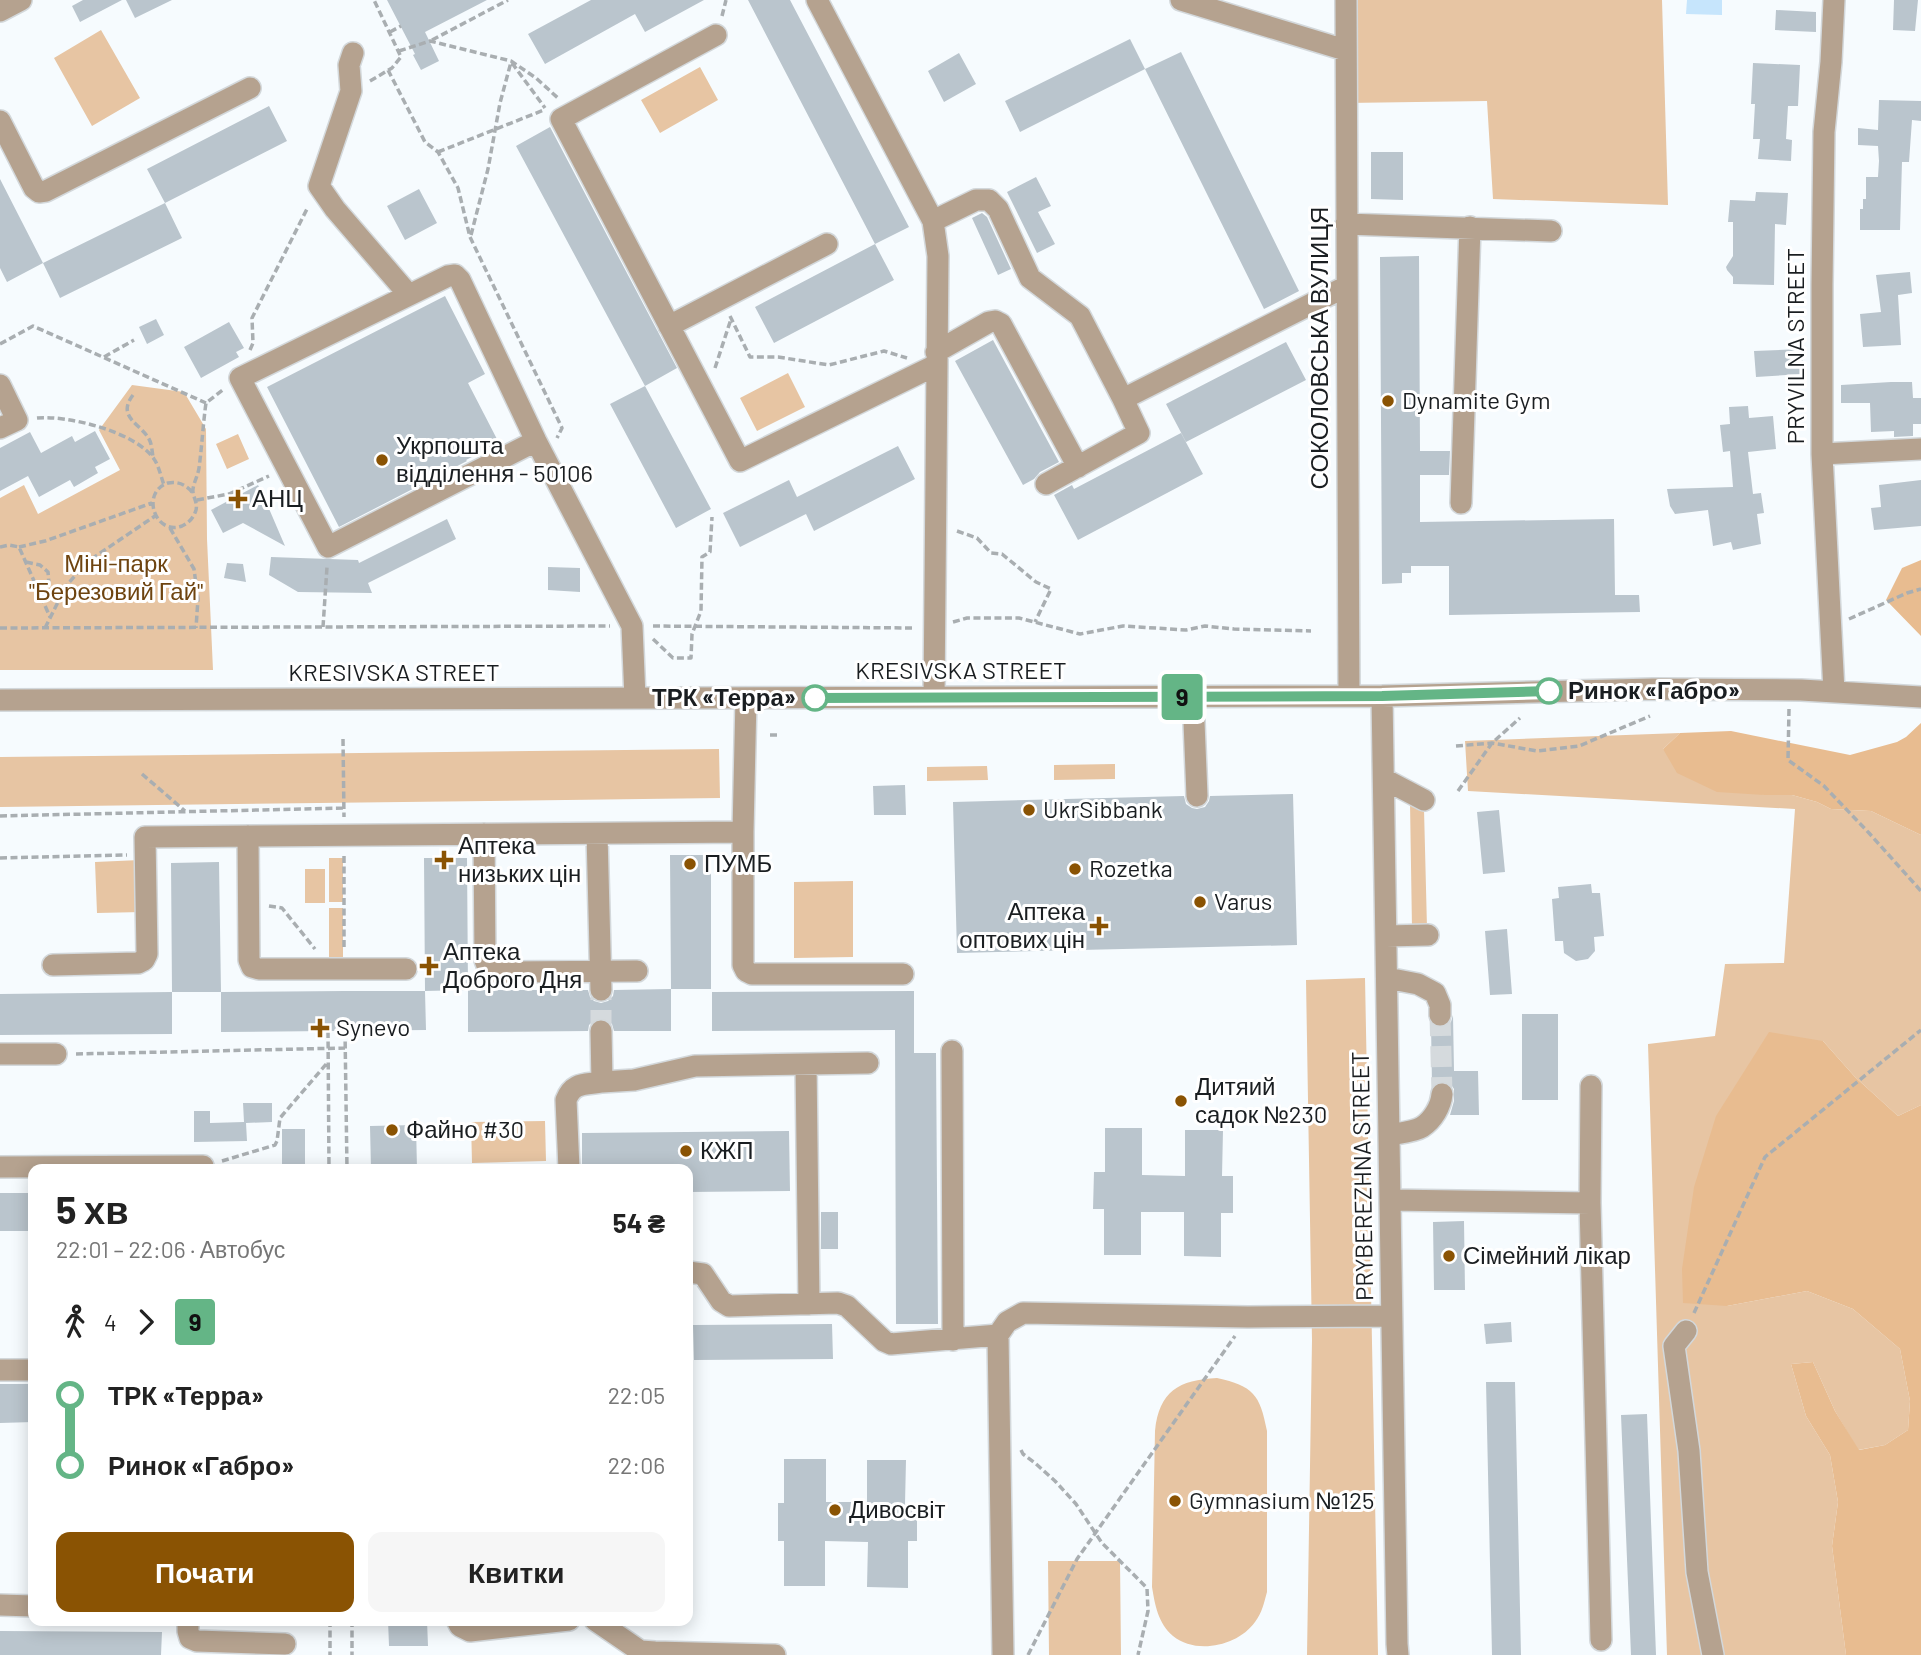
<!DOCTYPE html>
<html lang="uk">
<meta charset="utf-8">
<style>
:root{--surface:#fff;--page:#f6f6f6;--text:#222;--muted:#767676;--accent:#8a5303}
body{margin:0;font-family:Barlow,sans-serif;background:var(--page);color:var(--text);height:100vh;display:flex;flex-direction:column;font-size:26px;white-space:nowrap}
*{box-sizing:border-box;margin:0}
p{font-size:23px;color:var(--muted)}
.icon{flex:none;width:38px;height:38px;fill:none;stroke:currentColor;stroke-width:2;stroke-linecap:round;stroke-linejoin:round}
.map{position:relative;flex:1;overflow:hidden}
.drawer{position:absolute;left:28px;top:1164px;width:665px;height:462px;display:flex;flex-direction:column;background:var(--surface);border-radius:14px;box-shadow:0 4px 18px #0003}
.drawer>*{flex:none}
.badge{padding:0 14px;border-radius:5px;font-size:24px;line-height:46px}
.map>.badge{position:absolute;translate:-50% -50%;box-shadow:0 0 0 4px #fff}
.legs{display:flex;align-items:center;gap:10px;height:77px;padding:0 28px;font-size:23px}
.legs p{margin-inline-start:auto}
.head{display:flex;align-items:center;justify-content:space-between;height:119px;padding:0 28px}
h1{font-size:38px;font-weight:700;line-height:52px}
.primary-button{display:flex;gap:14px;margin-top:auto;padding:14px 28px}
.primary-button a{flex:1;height:80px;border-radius:14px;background:var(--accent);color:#fff;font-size:28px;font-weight:700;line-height:80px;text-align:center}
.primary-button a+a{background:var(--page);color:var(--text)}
ul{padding:0 28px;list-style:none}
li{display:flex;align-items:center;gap:24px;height:70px;font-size:26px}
li i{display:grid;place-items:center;width:10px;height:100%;margin:0 9px;background:currentColor}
li i::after{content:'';width:18px;height:18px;margin:-9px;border:5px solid;border-radius:50%;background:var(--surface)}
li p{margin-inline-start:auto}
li:first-child i{background:linear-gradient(#0000 50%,currentColor 0)}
li:last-child i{background:linear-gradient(currentColor 50%,#0000 0)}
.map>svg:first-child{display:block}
.green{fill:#e7c5a3}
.forest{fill:#e8bc90}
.water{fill:#c6e5fc}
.building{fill:#bac5cd}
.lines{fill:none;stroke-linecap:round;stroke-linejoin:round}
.minor-tunnel{stroke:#d5dadd;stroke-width:21;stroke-dasharray:21 10;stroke-linecap:butt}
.minor-casing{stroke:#d3d8db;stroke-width:24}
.path{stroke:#a9aeb1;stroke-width:3.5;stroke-dasharray:7 3.5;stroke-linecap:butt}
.minor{stroke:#b5a28f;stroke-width:21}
.line-1-casing{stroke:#fff;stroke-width:16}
.line-1{stroke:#64b586;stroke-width:10}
.poi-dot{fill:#8a5303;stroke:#fff;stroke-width:2.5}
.stop-1-dot{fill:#fff;stroke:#64b586;stroke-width:3.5}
.labels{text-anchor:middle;stroke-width:6;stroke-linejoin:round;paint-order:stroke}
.street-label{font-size:24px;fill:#1a1e21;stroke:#fff}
.poi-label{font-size:24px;fill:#1a1e21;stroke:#fff;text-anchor:start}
.park-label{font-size:24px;fill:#6e4410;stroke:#fff}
.stop-label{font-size:24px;font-weight:bold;fill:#1a1e21;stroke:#fff;text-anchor:start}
</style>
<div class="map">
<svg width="1921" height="1655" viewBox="0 0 1921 1655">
<rect width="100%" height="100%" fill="#f6fbfe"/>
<path class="green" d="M1346,0H1662L1668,205L1493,199L1487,101L1346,103Z
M101,30L140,98L92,126L54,58Z
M700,67L718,100L660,133L641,100Z
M788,373L805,407L757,431L740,398Z
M132,385L184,392L206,429L207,539L213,670H0V498L24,485L38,514L120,470L99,430Z
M238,434L249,459L227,469L216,444Z
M1680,733L1663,749L1764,795H1792L1817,802L1831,809L1871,811L1921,835V1105L1898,1116L1855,1077L1823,1041L1727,1306L1807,1291L1853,1309L1900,1349L1910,1401L1908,1430L1885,1445L1858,1450L1835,1411L1813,1362L1791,1364L1806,1416L1830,1455L1838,1502L1832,1546L1846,1655H1667L1648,1044L1715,1036L1725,964L1784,963L1795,809L1468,791L1465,741Z
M719,749L720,798L0,807V757Z
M1115,764V779L1054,780V765Z
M987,766L988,780L927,781V767Z
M1410,802L1424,809L1427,928L1412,929Z
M329,858H343V902H329Z
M140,860L142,912L97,913L95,862Z
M305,869H325V903H305Z
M853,881V957L794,958V882Z
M329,908H343V967H329Z
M1365,978L1378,1655H1307L1312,1340L1306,980Z
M545,1121L546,1161L472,1163L471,1122Z
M1217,1378C1253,1386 1260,1394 1267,1431V1592C1264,1603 1262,1613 1255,1622C1238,1646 1196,1655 1173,1636C1158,1623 1155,1605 1152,1587L1155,1431C1159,1391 1179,1380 1217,1378Z
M1048,1561H1120L1121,1655H1049Z"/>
<path class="forest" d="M1921,560V636L1886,600L1902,568Z
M1921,723V835L1871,811L1831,809L1817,802L1792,795H1764L1717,792L1677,773L1663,749L1680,733L1731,731L1850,755L1897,742L1906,737Z
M1769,1032L1823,1041L1855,1077L1898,1116L1921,1105V1655H1846L1832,1546L1838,1502L1830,1455L1806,1416L1791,1364L1813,1362L1835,1411L1859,1450L1885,1445L1908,1430L1910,1401L1900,1349L1853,1309L1807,1291L1727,1306L1683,1303L1682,1269L1694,1187L1716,1116Z"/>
<path class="water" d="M1687,0H1722V15L1686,14Z"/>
<path class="building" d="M83,0H122L80,22L72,6Z
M126,0H172L135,18Z
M387,0H487L425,32L439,61L421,70L413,55L415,54Z
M591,0H704L645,32L635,14L545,64L528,34Z
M748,0H790L909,227L875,244Z
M1894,0H1918L1915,31L1893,30Z
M1776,10L1816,12V32L1775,30Z
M1130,39L1145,69L1020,132L1005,101Z
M1181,52L1299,291L1264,309L1145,69Z
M959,53L976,84L944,102L928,71Z
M1753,63L1800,65L1798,106H1788L1786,139L1792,140L1791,161L1758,159L1760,139H1753L1755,104H1751Z
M1879,100L1921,101V121L1912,120L1909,162H1902L1900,230H1860V209H1863V199H1866V177H1878L1879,161L1878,146L1858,145V128L1878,130Z
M269,106L287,141L165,203L147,169Z
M550,127L677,368L645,386L516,146Z
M1371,152H1403V200L1371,199Z
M1036,177L1051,206L1038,212L1055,244L1037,253L1007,192Z
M0,179L43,263L7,282L0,268Z
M419,189L437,223L405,240L387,206Z
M1756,192L1788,193L1786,225L1775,224L1774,285L1733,284V277L1727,270L1726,267L1733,256V222H1728L1730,200L1755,201Z
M165,203L182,238L60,298L43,263Z
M982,213L987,217L1011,269L998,275L972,218Z
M875,244L894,280L774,343L755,307Z
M1419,256L1420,451H1450L1449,475H1420V522L1614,519L1615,595H1639L1640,612L1449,615V566H1411V573H1402V583L1382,584L1380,257Z
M1910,272L1912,293L1898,295L1901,345L1863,347L1860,314L1881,312L1876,275Z
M445,296L485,374L468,383L499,443L466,460L467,461L339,527L267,387Z
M156,319L164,335L147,344L139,327Z
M229,322L244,348L236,352L239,357L201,378L184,347Z
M993,340L1059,462L1040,472L1034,479L1023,485L955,361Z
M1286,342L1306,380L1186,442L1166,404Z
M1802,349L1803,374L1756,377L1754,351Z
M1891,382H1912L1913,398H1921V424H1913V436L1894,437V431L1871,432L1870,403H1841V385Z
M645,386L711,509L676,528L610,404Z
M1748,406L1749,418L1773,416L1776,449L1748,452L1753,494L1761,493L1764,513L1757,514L1761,544L1733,550L1731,542L1713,546L1708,510L1675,514L1670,506L1667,489L1733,487L1730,451L1723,452L1720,425L1730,424L1729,407Z
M95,431L110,459L95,467L98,473L74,487L70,480L39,497L28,476L0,491V448L30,432L41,453L72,436L75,442Z
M1181,433L1203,474L1078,540L1054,495L1072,485L1074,489Z
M898,446L915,479L814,531L806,514L740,547L723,513L789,480L797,497Z
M1921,480V526L1874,530L1871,508L1881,507L1879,485Z
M258,485L270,511L285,546L243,523L223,533L211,510Z
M447,519L456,539L368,583L372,593L298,592L269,575L271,557L358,560L359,563Z
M227,563L243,564L246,582L224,578Z
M548,567L580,568V592L548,590Z
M905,785L906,815H874L873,786Z
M1293,794L1297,945L957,953L953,802L1184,796L1186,804L1192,808L1197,809L1205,807L1209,801L1210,796Z
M1499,810L1505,872L1483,874L1477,812Z
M670,855H711V989H671Z
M424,858H467L468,990L425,991Z
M219,862L221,992H172L171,863Z
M1591,884L1592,893H1600L1604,936L1594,937L1595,951L1588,959L1576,961L1564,953L1563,941H1555L1552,899L1559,898L1558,887Z
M1507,929L1512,994L1490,995L1485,931Z
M671,989V1031H614L612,1024L607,1019L601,1018L594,1020L589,1025L588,1031L468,1032V990H588L590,997L594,1001L601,1003L608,1001L613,996L614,990Z
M345,991H425L426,1030L221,1032V992Z
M914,991V1053H936L938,1324H896L895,1030L712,1031V992Z
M172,992V1034L0,1035V994Z
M1522,1014H1558V1100H1522Z
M1453,1015L1454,1071H1478L1479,1115H1450L1454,1101V1089L1450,1083L1443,1081L1437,1082L1432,1086L1431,1024L1439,1028L1446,1027L1451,1022Z
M243,1103H272V1122L246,1123L247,1141L194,1142V1111H210V1123L244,1122Z
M416,1125L417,1169H371L370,1126Z
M1105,1128H1142V1175L1185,1176V1130H1223L1222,1176H1233V1213H1221V1257L1184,1256V1212H1141V1255H1104V1209H1093L1094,1172H1105Z
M282,1129H305V1169H282Z
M789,1131L790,1191L688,1192V1169H582V1133Z
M0,1193H33V1231H0Z
M821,1212H838V1249H821Z
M1464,1221L1465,1290H1434L1433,1222Z
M1511,1322L1512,1342L1486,1344L1484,1324Z
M832,1324L833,1359L694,1360L693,1325Z
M1486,1382H1515L1521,1655H1492Z
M0,1384H33V1422L0,1423Z
M1647,1414L1656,1655H1631L1621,1415Z
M784,1459H826V1502H867V1460H906L905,1504H917V1541H908V1588L867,1587L868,1542L825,1541V1586H784V1541H778V1503H784Z
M388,1620H427L428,1646H389Z
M0,1631L162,1632L161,1655H0Z"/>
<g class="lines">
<path class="minor-tunnel" d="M1440,1015L1442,1094
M601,1031V990"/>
<defs>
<path id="minor" d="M817,0L933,221L938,256L934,697
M1181,0L1345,50
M1346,0L1349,696
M0,11L21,0
M716,35L561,119L740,461L936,365
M353,53L349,65L351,91L319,186L335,209L409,295
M0,121L34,188L39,192L46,191L250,88
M933,221L976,200H989L998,209L1030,278L1080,316L1123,399
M1346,224L1551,231
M669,326L827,244
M936,352L989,322L995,321L1001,324L1078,467
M0,385L17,420L0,428
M536,441L328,547L240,378L448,276L455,275L460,280L536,441L632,626L635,698
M1822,454L1921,449
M1046,484L1139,433L1123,399L1347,286
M1461,503L1470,227
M1834,692L1822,454V285L1824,132L1831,62L1834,0
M1382,696L1397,1644L1398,1655
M1193,697L1197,796
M0,700L1382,696L1653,689L1801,690L1921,697
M1384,779L1424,800
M743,832V965L746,971L752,974H903
M484,834L485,960L488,968L494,972L637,971
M597,834L601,990
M248,836L249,960L252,967L259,969H406
M1386,936L1428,935
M53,965L138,963L144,960L147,954L145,837L743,832L746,698
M1387,978L1418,984L1435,993L1440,1005V1015
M601,1031L602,1082L634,1080L695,1066L868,1063
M952,1051L953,1340
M0,1054H56
M806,1065L809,1304
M1389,1135C1399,1133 1414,1132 1422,1127C1433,1120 1441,1106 1442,1094
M0,1167L203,1166
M569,1169L566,1100C573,1082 584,1085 602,1082
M1390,1200L1590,1203L1601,1640
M1590,1203L1591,1086
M688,1272L703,1274L721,1301L729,1306L838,1303L847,1306L884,1341L891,1344L998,1335
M1686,1331L1674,1346L1689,1451L1697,1572L1713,1655
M0,1370H33
M0,1605L33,1606
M188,1620V1631L190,1638L197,1641L285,1644
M457,1620L460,1626L470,1631L569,1620
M595,1620L640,1651L655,1652L775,1655
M1003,1655L998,1335L1007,1322L1023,1313L1248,1317L1391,1316"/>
</defs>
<use href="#minor" class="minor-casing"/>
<path class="path" d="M722,16L726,0
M390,32L401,26
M432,40L508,0
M399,51L430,41L511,61L536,78L559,99
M512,63L545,108
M388,70L425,142L438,152L458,188L470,237L562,428L557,438
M370,81L392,68L401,57L374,0
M438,152L544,110
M471,235L488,169L500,103L511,62
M730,316L750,357H778L829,365L884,351L907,358
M0,344L33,326L206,403
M250,350L253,343L252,318L308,207
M104,357L134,340
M715,368L731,319
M133,395C116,417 141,424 149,439C152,444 152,452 153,457
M37,418C68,415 136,432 154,459C159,466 161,477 164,485
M192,492C186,485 178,481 168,483C140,492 155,536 182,526C189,523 194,517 196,510C198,502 192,496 193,489C194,482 198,475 199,468C202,446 203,424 206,403L224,389
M197,500L229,494L269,476
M170,528L194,569L198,599L196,628
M957,531L977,538L991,553L1002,554L1036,582L1051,589L1035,622
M0,547L9,545L19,547L50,617
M19,547L45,541L152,503
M26,562L40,565L48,572L49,584L41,597
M1849,619L1907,593L1921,589
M953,622L967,618H1019L1080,634L1123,626L1186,630L1205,626L1234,629L1311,631
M653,626L915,628
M323,627L327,567
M0,628L610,626
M45,628L66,586L87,562L155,516
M653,639L673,658H691L692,634L701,611L702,557L710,552L712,517
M1789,709L1788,760L1824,786L1869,833L1921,891
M770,735H778
M343,739L344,817
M1456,746L1492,743L1537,751L1579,746L1650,716
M142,774L185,811
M1458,791L1492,743L1520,718
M0,816L344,808
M344,856V950
M0,858L127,855
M269,906L282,908L315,949
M328,1031L329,1169
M345,1031L347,1169
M76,1054L345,1048
M222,1161L275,1145L277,1141L280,1118L328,1062
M1694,1313L1765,1157L1921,1030
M1021,1450L1023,1454L1035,1463L1055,1481L1076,1504L1102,1543L1147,1588L1148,1611L1138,1655
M330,1620V1655
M352,1620V1655
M1028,1655L1077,1559L1235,1336"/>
<use href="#minor" class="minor"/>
</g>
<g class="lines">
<defs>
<path id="line-1" d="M815,698L1382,696L1549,691"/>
</defs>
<use href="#line-1" class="line-1-casing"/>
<use href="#line-1" class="line-1"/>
</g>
<g class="poi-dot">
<circle cx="1388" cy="401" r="7"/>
<circle cx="382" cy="460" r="7"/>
<path d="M234.5 488.5h7v7h7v7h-7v7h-7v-7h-7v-7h7z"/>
<circle cx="1029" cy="810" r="7"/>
<path d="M440.5 849.5h7v7h7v7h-7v7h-7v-7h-7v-7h7z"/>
<circle cx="690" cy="864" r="7"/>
<circle cx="1075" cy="869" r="7"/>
<circle cx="1200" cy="902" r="7"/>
<path d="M1095.5 915.5h7v7h7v7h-7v7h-7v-7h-7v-7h7z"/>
<path d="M425.5 955.5h7v7h7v7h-7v7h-7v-7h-7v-7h7z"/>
<path d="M316.5 1017.5h7v7h7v7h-7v7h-7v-7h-7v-7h7z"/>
<circle cx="1181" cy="1101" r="7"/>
<circle cx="392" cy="1130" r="7"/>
<circle cx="686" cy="1151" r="7"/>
<circle cx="1449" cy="1256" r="7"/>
<circle cx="1175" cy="1501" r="7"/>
<circle cx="835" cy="1510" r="7"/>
</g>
<g class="stop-1-dot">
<circle cx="1549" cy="691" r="12"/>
<circle cx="815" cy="698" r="12"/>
</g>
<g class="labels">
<g class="street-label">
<text transform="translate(1796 346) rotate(-90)" y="8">PRYVILNA STREET</text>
<text transform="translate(1320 348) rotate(-90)" y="8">СОКОЛОВСЬКА ВУЛИЦЯ</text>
<text x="961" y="679">KRESIVSKA STREET</text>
<text x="394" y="681">KRESIVSKA STREET</text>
<text transform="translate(1363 1176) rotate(-91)" y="8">PRYBEREZHNA STREET</text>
</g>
<g class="poi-label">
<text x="1402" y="409">Dynamite Gym</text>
<text x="396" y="454">Укрпошта<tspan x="396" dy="28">відділення - 50106</tspan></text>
<text x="252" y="507">АНЦ</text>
<text x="1043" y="818">UkrSibbank</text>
<text x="458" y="854">Аптека<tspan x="458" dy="28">низьких цін</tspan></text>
<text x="704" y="872">ПУМБ</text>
<text x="1089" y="877">Rozetka</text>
<text x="1214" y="910">Varus</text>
<text x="1085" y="920" text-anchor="end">Аптека<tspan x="1085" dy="28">оптових цін</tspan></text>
<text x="443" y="960">Аптека<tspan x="443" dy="28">Доброго Дня</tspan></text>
<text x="336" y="1036">Synevo</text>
<text x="1195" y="1095">Дитяий<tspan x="1195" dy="28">садок №230</tspan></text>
<text x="406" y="1138">Файно #30</text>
<text x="700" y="1159">КЖП</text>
<text x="1463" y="1264">Сімейний лікар</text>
<text x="1189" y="1509">Gymnasium №125</text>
<text x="849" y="1518">Дивосвіт</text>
</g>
<g class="park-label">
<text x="116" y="572">Міні-парк<tspan x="116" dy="28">"Березовий Гай"</tspan></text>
</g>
<g class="stop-label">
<text x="1568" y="699">Ринок «Габро»</text>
<text x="796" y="706" text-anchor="end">ТРК «Терра»</text>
</g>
</g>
</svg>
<b class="badge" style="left:1182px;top:697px;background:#64b586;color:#111">9</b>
<section class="drawer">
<div class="head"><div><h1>5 хв</h1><p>22:01 – 22:06 · Автобус</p></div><b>54 ₴</b></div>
<div class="legs"><svg class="icon" aria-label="walk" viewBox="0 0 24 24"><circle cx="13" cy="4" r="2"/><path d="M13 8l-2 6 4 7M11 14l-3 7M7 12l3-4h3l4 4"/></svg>4<svg class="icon" aria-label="forward" viewBox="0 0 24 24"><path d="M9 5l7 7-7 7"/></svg><b class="badge" style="background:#64b586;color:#111">9</b></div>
<ul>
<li><i style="color:#64b586"></i><b>ТРК «Терра»</b><p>22:05</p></li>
<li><i style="color:#64b586"></i><b>Ринок «Габро»</b><p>22:06</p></li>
</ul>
<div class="primary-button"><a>Почати</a><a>Квитки</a></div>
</section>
</div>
